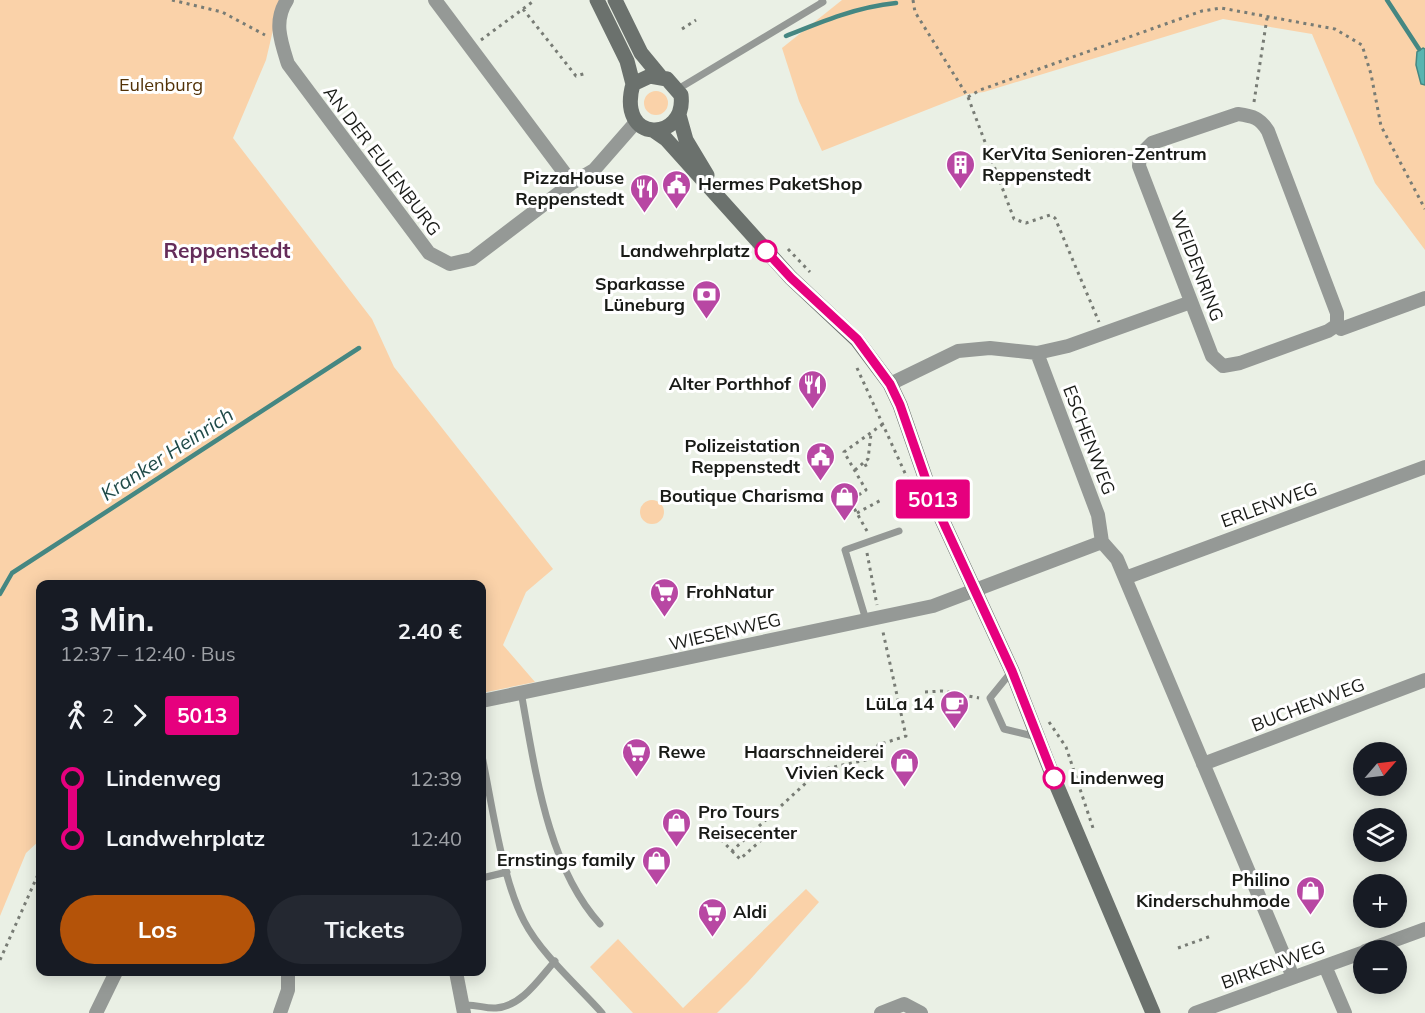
<!DOCTYPE html>
<html lang="de">
<meta charset="utf-8">
<style>
:root{--surface:#171b24;--page:#242831;--text:#f1f3f6;--muted:#9ea1a6;--accent:#b45309}
body{margin:0;font-family:Mulish,sans-serif;background:var(--page);color:var(--text);height:100vh;display:flex;flex-direction:column;font-size:22px;white-space:nowrap}
*{box-sizing:border-box;margin:0}
p{font-size:20px;color:var(--muted)}
.icon{flex:none;width:33px;height:33px;fill:none;stroke:currentColor;stroke-width:2;stroke-linecap:round;stroke-linejoin:round}
.map{position:relative;flex:1;overflow:hidden}
.details{position:absolute;left:36px;top:580px;width:450px;height:396px;display:flex;flex-direction:column;background:var(--surface);border-radius:12px;box-shadow:0 3px 15px #0003}
.details>*{flex:none}
.badge{padding:0 12px;border-radius:4px;font-size:21px;line-height:39px}
.needle{width:39px;rotate:62deg}
.fabs{position:absolute;left:1353px;top:742px;display:grid;gap:12px}
.fabs a{display:grid;place-items:center;width:54px;height:54px;border-radius:50%;background:var(--surface);box-shadow:0 3px 15px #0003;font-size:30px}
.map>.badge{position:absolute;translate:-50% -50%;box-shadow:0 0 0 3px #fff}
.legs{display:flex;align-items:center;gap:9px;height:66px;padding:0 24px;font-size:20px}
.legs p{margin-inline-start:auto}
.summary{display:flex;align-items:center;justify-content:space-between;height:102px;padding:0 24px}
h1{font-size:33px;font-weight:700;line-height:45px}
.button{display:flex;gap:12px;margin-top:auto;padding:12px 24px}
.button a{flex:1;height:69px;border-radius:36px;background:var(--accent);color:#fff;font-size:24px;font-weight:700;line-height:69px;text-align:center}
.button a+a{background:var(--page);color:var(--text)}
ul{padding:0 24px;list-style:none}
li{display:flex;align-items:center;gap:21px;height:60px;font-size:22px}
li i{display:grid;place-items:center;width:9px;height:100%;margin:0 8px;background:currentColor}
li i::after{content:'';width:15px;height:15px;margin:-8px;border:4px solid;border-radius:50%;background:var(--surface)}
li p{margin-inline-start:auto}
li:first-child i{background:linear-gradient(#0000 50%,currentColor 0)}
li:last-child i{background:linear-gradient(currentColor 50%,#0000 0)}
.map>svg:first-child{display:block}
.green{fill:#fad2a9}
.water{fill:#58b5b0;stroke:#458782;stroke-width:1.5}
.lines{fill:none;stroke-linecap:round;stroke-linejoin:round}
.stream{stroke:#458782;stroke-width:4.5}
.path{stroke:#787c75;stroke-width:3;stroke-dasharray:3 4.5;stroke-linecap:butt}
.service{stroke:#959996;stroke-width:7}
.minor{stroke:#959996;stroke-width:14}
.secondary{stroke:#6b716d;stroke-width:15}
.line-1-casing{stroke:#fff;stroke-width:14}
.line-1{stroke:#e6007e;stroke-width:9}
.stop-1-dot{fill:#fff;stroke:#e6007e;stroke-width:3}
.labels{text-anchor:middle;stroke-width:6;stroke-linejoin:round;paint-order:stroke}
.park-label{font-size:18px;fill:#523207;stroke:#fff}
.poi-label{font-size:18px;font-weight:bold;fill:#191b17;stroke:#fff;text-anchor:end}
.street-label{font-size:18px;fill:#191b17;stroke:#fff}
.stop-label{font-size:18px;font-weight:bold;fill:#191b17;stroke:#fff;text-anchor:end}
.water-label{font-size:20px;font-style:italic;fill:#204a48;stroke:#fff}
.quarter-label{font-size:21px;font-weight:bold;fill:#652d5a;stroke:#fff}
</style>
<div class="map">
<svg width="1425" height="1013" viewBox="0 0 1425 1013">
<rect width="100%" height="100%" fill="#eaf0e5"/>
<path class="green" d="M0,0H280L266,60L233,138L372,319L394,367L553,569L526,592L503,645L535,682L482,693V585H40V840L26,853L0,916Z
M842,0H1425V250L1375,183L1312,34L1223,19L984,92L967,94L822,151L799,101L782,48Z
M644 103a12 12 0 1 1 24 0a12 12 0 1 1-24 0Z
M640 512a12 12 0 1 1 24 0a12 12 0 1 1-24 0Z
M806,889L819,902L748,982L717,1013H633L590,967L618,939L683,1008Z"/>
<path class="water" d="M1423,48L1425,49V85L1421,84L1416,65L1417,52Z"/>
<g class="lines">
<path class="stream" d="M1387,0L1419,49
M786,36C823,21 857,7 896,3
M0,594L12,573L359,348"/>
<path class="path" d="M172,0L222,12L265,35
M913,0L915,12L968,97L1014,219L1026,223L1050,215L1055,218L1099,322
M523,9L576,76L587,73
M682,29L696,20
M481,40L535,0
M968,97L980,90L1202,11L1221,8L1335,29L1362,45L1371,74L1381,126L1425,209
M1254,102L1267,18
M788,249L810,272
M857,368L910,484
M865,464L868,470
M855,470L868,459L871,434
M857,513L883,499
M867,531L850,501L866,490L844,452L883,424
M867,553L877,605
M925,692L942,691L979,698
M1049,722L1066,747L1094,831
M716,834L732,851L820,770L875,758L878,745L906,736L883,632
M732,851L740,859L777,826
M1178,948L1211,936
M0,960L40,870"/>
<path class="service" d="M678,89L823,2L822,0
M866,620L845,550L899,531
M1012,671L990,698L1004,729L1037,737
M521,692C535,768 547,866 600,924
M482,756C492,804 502,879 524,921C541,954 578,986 602,1013
M482,878L507,872
M463,1005C477,1004 485,1009 496,1008C522,1006 539,979 555,961"/>
<path class="minor" d="M287,0C273,21 281,42 288,64L429,253L450,264L472,259L572,183
M435,0L572,183L594,170L636,122
M1238,114C1253,116 1260,118 1268,131L1337,313V325L1328,331L1240,363L1223,366L1212,356L1139,166L1140,155L1152,143Z
M1337,325L1341,329L1425,298
M1037,353L1098,515L1102,542
M890,384L958,351L990,348L1037,353L1068,346L1191,302
M1102,542L1117,559L1293,977
M1125,578L1425,467
M482,701L933,606L1102,542
M1203,764L1425,680
M1365,951L1425,929
M1325,966L1345,1013
M456,972L464,1013
M96,1013L116,972
M280,1013L288,990V972
M881,1013L904,1004L921,1013
M1195,1013L1364,952"/>
<path class="secondary" d="M597,0L627,61L633,84
M615,0L641,53L660,76
M650,76L667,79L681,95C687,142 616,145 633,84Z
M679,115L686,140L707,175
M653,130L666,139L791,278L857,340L890,384L900,405L933,500L1012,671L1054,779L1153,1013"/>
</g>
<g class="lines">
<defs>
<path id="line-1" d="M766,251L791,278L857,339L890,384L900,405L933,500L1012,671L1054,778"/>
</defs>
<use href="#line-1" class="line-1-casing"/>
<use href="#line-1" class="line-1"/>
</g>
<defs>
<symbol id="building-pin" viewBox="-11 -11 22 30"><path d="M0 17L-7.5 6A9.5 9.5 0 1 1 7.5 6Z" fill="#b847a3" stroke="#fff"/><path d="M-4-6H4V6H1V3H-1V6H-4ZM-2.5-4.3h1.7v1.8h-1.7ZM.8-4.3h1.7v1.8H.8ZM-2.5-1h1.7V.8h-1.7ZM.8-1h1.7V.8H.8Z" fill="#fff"/></symbol>
<symbol id="civic-pin" viewBox="-11 -11 22 30"><path d="M0 17L-7.5 6A9.5 9.5 0 1 1 7.5 6Z" fill="#b847a3" stroke="#fff"/><path d="M-.6-6.5H3V-4.5H.6V-3L4-1V1h2V6H-6V1h2V-1L-.6-3ZM-1.2 2.5V6h2.4V2.5Z" fill="#fff"/></symbol>
<symbol id="restaurant-pin" viewBox="-11 -11 22 30"><path d="M0 17L-7.5 6A9.5 9.5 0 1 1 7.5 6Z" fill="#b847a3" stroke="#fff"/><path d="M-5-6h1v4h1v-4h1v4h1v-4h1v5L-1.5 .5V6h-2V.5L-5-1ZM5-6V6H3V1.5H1.5Q1.5-4 5-6Z" fill="#fff"/></symbol>
<symbol id="bank-pin" viewBox="-11 -11 22 30"><path d="M0 17L-7.5 6A9.5 9.5 0 1 1 7.5 6Z" fill="#b847a3" stroke="#fff"/><path d="M-6-4H6V4H-6ZM0-2.3a2.3 2.3 0 1 0 0 4.6a2.3 2.3 0 1 0 0-4.6Z" fill="#fff"/></symbol>
<symbol id="shop-pin" viewBox="-11 -11 22 30"><path d="M0 17L-7.5 6A9.5 9.5 0 1 1 7.5 6Z" fill="#b847a3" stroke="#fff"/><path d="M-5-2.5h2.3a2.7 3.5 0 0 1 5.4 0H5L5.5 6h-11ZM-1.5-2.5h3a1.5 2.3 0 0 0-3 0Z" fill="#fff"/></symbol>
<symbol id="supermarket-pin" viewBox="-11 -11 22 30"><path d="M0 17L-7.5 6A9.5 9.5 0 1 1 7.5 6Z" fill="#b847a3" stroke="#fff"/><path d="M-6-5.5h2.5l.6 2H6L4.5 2H-2.5L-4.4-4H-6ZM-1.5 3.2a1.3 1.3 0 1 0 .1 0ZM3 3.2a1.3 1.3 0 1 0 .1 0Z" fill="#fff"/></symbol>
<symbol id="cafe-pin" viewBox="-11 -11 22 30"><path d="M0 17L-7.5 6A9.5 9.5 0 1 1 7.5 6Z" fill="#b847a3" stroke="#fff"/><path d="M-5.5-4.5H6V0H3Q3 3.5 0 3.5H-2.5Q-5.5 3.5-5.5 0ZM3-3.2v2h1.7v-2ZM-6 4.5H4V6H-6Z" fill="#fff"/></symbol>
</defs>
<g fill-rule="evenodd">
<use href="#building-pin" x="944" y="148" width="33" height="45"/>
<use href="#civic-pin" x="660" y="168" width="33" height="45"/>
<use href="#restaurant-pin" x="628" y="172" width="33" height="45"/>
<use href="#bank-pin" x="690" y="278" width="33" height="45"/>
<use href="#restaurant-pin" x="796" y="368" width="33" height="45"/>
<use href="#civic-pin" x="804" y="440" width="33" height="45"/>
<use href="#shop-pin" x="828" y="480" width="33" height="45"/>
<use href="#supermarket-pin" x="648" y="576" width="33" height="45"/>
<use href="#cafe-pin" x="938" y="688" width="33" height="45"/>
<use href="#supermarket-pin" x="620" y="736" width="33" height="45"/>
<use href="#shop-pin" x="888" y="746" width="33" height="45"/>
<use href="#shop-pin" x="660" y="806" width="33" height="45"/>
<use href="#shop-pin" x="640" y="844" width="33" height="45"/>
<use href="#shop-pin" x="1294" y="874" width="33" height="45"/>
<use href="#supermarket-pin" x="696" y="896" width="33" height="45"/>
</g>
<g class="stop-1-dot">
<circle cx="766" cy="251" r="10"/>
<circle cx="1054" cy="778" r="10"/>
</g>
<g class="labels">
<g class="park-label">
<text x="161" y="91">Eulenburg</text>
</g>
<g class="poi-label">
<text x="982" y="160" text-anchor="start">KerVita Senioren-Zentrum<tspan x="982" dy="21">Reppenstedt</tspan></text>
<text x="624" y="184">PizzaHouse<tspan x="624" dy="21">Reppenstedt</tspan></text>
<text x="698" y="190" text-anchor="start">Hermes PaketShop</text>
<text x="685" y="290">Sparkasse<tspan x="685" dy="21">Lüneburg</tspan></text>
<text x="791" y="390">Alter Porthhof</text>
<text x="800" y="452">Polizeistation<tspan x="800" dy="21">Reppenstedt</tspan></text>
<text x="824" y="502">Boutique Charisma</text>
<text x="686" y="598" text-anchor="start">FrohNatur</text>
<text x="934" y="710">LüLa 14</text>
<text x="658" y="758" text-anchor="start">Rewe</text>
<text x="884" y="758">Haarschneiderei<tspan x="884" dy="21">Vivien Keck</tspan></text>
<text x="698" y="818" text-anchor="start">Pro Tours<tspan x="698" dy="21">Reisecenter</tspan></text>
<text x="635" y="866">Ernstings family</text>
<text x="1290" y="886">Philino<tspan x="1290" dy="21">Kinderschuhmode</tspan></text>
<text x="733" y="918" text-anchor="start">Aldi</text>
</g>
<g class="street-label">
<text transform="translate(382 161) rotate(53)" y="6">AN DER EULENBURG</text>
<text transform="translate(1197 266) rotate(69)" y="6">WEIDENRING</text>
<text transform="translate(1089 440) rotate(69)" y="6">ESCHENWEG</text>
<text transform="translate(1269 505) rotate(-20)" y="6">ERLENWEG</text>
<text transform="translate(725 632) rotate(-13)" y="6">WIESENWEG</text>
<text transform="translate(1308 705) rotate(-21)" y="6">BUCHENWEG</text>
<text transform="translate(1273 965) rotate(-20)" y="6">BIRKENWEG</text>
</g>
<g class="stop-label">
<text x="750" y="257">Landwehrplatz</text>
<text x="1070" y="784" text-anchor="start">Lindenweg</text>
</g>
<g class="water-label">
<text transform="translate(167 454) rotate(-33)" y="7">Kranker Heinrich</text>
</g>
<g class="quarter-label">
<text x="227" y="258">Reppenstedt</text>
</g>
</g>
</svg>
<div class="fabs">
<a><svg class="needle" viewBox="-14 -14 28 28"><path d="M0-13l5 13h-10z" fill="#e53935"/><path d="M0 13l5-13h-10z" fill="#9ea1a6"/></svg></a>
<a><svg class="icon" aria-label="layers" viewBox="0 0 24 24"><path d="M12 4l9 5-9 5-9-5zM3 14l9 5 9-5"/></svg></a>
<a>+</a>
<a>−</a>
</div>
<b class="badge" style="left:933px;top:499px;background:#e6007e;color:#fff">5013</b>
<section class="details">
<div class="summary"><div><h1>3 Min.</h1><p>12:37 – 12:40 · Bus</p></div><b>2.40 €</b></div>
<div class="legs"><svg class="icon" aria-label="walk" viewBox="0 0 24 24"><circle cx="13" cy="4" r="2"/><path d="M13 8l-2 6 4 7M11 14l-3 7M7 12l3-4h3l4 4"/></svg>2<svg class="icon" aria-label="forward" viewBox="0 0 24 24"><path d="M9 5l7 7-7 7"/></svg><b class="badge" style="background:#e6007e;color:#fff">5013</b></div>
<ul>
<li><i style="color:#e6007e"></i><b>Lindenweg</b><p>12:39</p></li>
<li><i style="color:#e6007e"></i><b>Landwehrplatz</b><p>12:40</p></li>
</ul>
<div class="button"><a>Los</a><a>Tickets</a></div>
</section>
</div>
